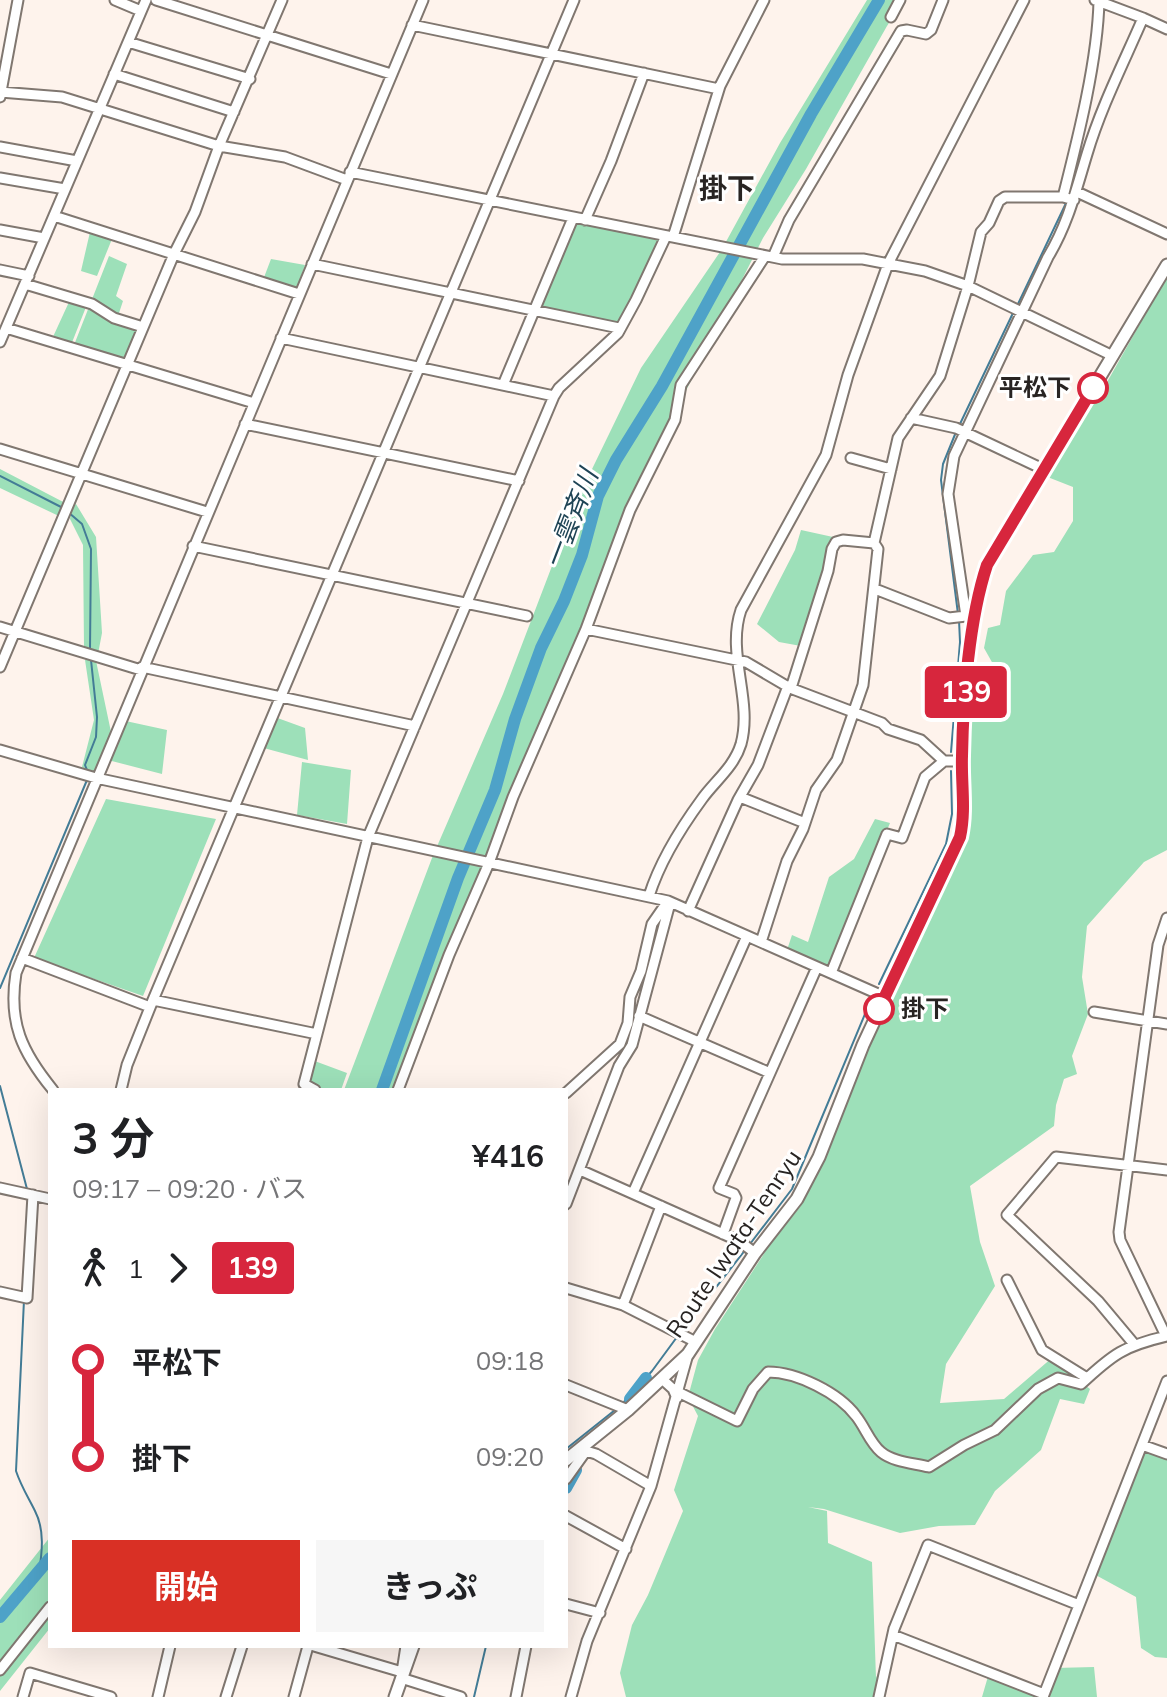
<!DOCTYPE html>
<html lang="ja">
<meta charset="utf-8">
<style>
:root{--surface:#fff;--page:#f6f6f6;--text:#202124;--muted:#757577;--accent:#d93025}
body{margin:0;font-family:Mulish,"Noto Sans JP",sans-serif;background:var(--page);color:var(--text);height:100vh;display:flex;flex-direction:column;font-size:30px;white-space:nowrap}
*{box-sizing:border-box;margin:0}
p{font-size:26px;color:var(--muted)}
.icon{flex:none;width:44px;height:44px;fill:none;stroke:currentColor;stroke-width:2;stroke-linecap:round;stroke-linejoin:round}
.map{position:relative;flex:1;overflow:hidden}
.panel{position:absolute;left:48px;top:1088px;width:520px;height:560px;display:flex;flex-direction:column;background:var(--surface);border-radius:0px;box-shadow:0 8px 32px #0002}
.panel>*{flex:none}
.badge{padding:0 16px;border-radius:6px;font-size:28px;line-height:52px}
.map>.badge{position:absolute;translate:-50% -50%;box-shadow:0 0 0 4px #fff}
.legs{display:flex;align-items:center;gap:12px;height:88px;padding:0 24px;font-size:26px}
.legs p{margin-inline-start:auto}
.head{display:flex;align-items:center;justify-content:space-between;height:136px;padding:0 24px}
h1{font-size:44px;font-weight:700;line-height:60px}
.action{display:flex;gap:16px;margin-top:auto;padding:16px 24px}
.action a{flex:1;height:92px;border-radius:0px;background:var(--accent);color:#fff;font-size:32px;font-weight:700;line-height:92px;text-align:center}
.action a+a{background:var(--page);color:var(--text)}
ul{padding:0 24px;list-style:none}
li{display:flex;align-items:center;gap:28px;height:96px;font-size:30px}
li i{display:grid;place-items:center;width:12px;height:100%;margin:0 10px;background:currentColor}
li i::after{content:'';width:20px;height:20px;margin:-10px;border:6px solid;border-radius:50%;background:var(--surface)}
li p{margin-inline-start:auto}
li:first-child i{background:linear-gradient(#0000 50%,currentColor 0)}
li:last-child i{background:linear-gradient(currentColor 50%,#0000 0)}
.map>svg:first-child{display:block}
.green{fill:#9de0b9}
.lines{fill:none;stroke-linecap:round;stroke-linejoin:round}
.stream{stroke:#437c96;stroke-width:2}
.river{stroke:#4ea2c8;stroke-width:12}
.minor-casing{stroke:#807770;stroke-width:13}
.major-casing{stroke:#807770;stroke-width:15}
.minor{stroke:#fff;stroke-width:9}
.major{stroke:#fff;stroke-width:11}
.line-1-casing{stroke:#fff;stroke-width:18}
.line-1{stroke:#d7263d;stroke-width:12}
.stop-1-dot{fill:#fff;stroke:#d7263d;stroke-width:4}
.labels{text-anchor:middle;stroke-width:6;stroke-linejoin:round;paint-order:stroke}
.stop-label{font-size:24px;font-weight:bold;fill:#282422;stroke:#fff;text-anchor:end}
.street-label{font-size:24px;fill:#282422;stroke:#fff}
.water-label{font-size:26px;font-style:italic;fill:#1f4455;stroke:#fff}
.quarter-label{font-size:28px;font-weight:bold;fill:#282422;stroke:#fff}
</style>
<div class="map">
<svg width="1167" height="1697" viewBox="0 0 1167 1697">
<rect width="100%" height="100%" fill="#fef3ec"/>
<path class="green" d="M867,0H904L887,26L806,169L763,238L637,488L564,680L398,1090H344L432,858L503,694L578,498L641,368L722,249L780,143Z
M576,223L661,239L621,325L534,310Z
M90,232L112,239L97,276L81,271Z
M109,256L127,264L116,296L123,301L117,319L143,327L128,363L74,345Z
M271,259L305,265L296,290L263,280Z
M1167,276V850L1144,862L1087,926L1082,977L1088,1014L1072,1056L1077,1074L1064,1079L1056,1105L1054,1126L970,1186L980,1242L995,1286L946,1364L940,1403L1004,1399L1053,1357L1087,1378L1082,1383L1090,1389L1084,1404L1060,1399L1041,1450L995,1491L975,1525L939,1526L900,1533L824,1509L808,1507L827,1511L828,1543L872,1562L876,1678L893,1635L878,1697H626L620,1673L632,1625L648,1595L683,1511L674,1490L698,1416L688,1397L698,1360L715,1329L771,1243L800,1207L864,1058L968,834L967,720L987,715L993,664L984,648L988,628L1000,625L1006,591L1033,555L1054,552L1073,521V487L1045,476L1102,391Z
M69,302L86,307L71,345L52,339Z
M0,469L69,505L63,518L0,488Z
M76,504L96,537L102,633L98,654L84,647L83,545L70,519L72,507Z
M801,530L833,537L801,646L779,642L757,624L795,550Z
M95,656L111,732L93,774L82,767L94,720L85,660Z
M272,716L305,728L308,760L260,747Z
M121,720L167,730L162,774L104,759Z
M302,762L351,770L347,824L297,815Z
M106,799L216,819L143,996L34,958Z
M875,819L890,823L830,968L787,950L792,935L808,942L829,877L854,859Z
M312,1060L347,1073L341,1090H317L304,1084Z
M1146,1446L1167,1458V1658L1155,1657L1141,1648L1136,1597L1092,1573Z
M50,1537V1628L0,1691V1600Z
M1094,1667L1097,1697H982L989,1673L1044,1694L1055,1668Z"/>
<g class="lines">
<path class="stream" d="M1071,192L1075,167
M1018,304L1067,201
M959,426L1013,313
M956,432L943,464L941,480L958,614
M0,476L63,508
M68,512L82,524L91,549L90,649
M951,752L960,642L959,620
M87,770L85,765L96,737L97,717L91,660
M879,984L946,844L952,814L951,771
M0,988L87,780
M0,1086L27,1189
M750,1244L792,1189L870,1002
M24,1300L16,1471C21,1486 28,1497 35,1511C45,1530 42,1553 39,1573
M681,1332L746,1249
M623,1403L652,1371L677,1337
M566,1449L615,1410
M474,1697L486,1646"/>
<path class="river" d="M382,1090L458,878L495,790L515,719L541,648L564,601L582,555L598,496L616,460L662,386L811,114L879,0
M630,1399L646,1378
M566,1488L576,1470
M0,1617L50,1558"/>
<defs>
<path id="minor" d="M115,0L141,11
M156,0L391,74
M891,17L900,0
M1143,18L1167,29
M412,25L719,89
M128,42L250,79
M114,74L234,112
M0,92L62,97L219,146L285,157L347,180
M0,97L18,0
M0,147L77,161
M350,172L782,259H863L925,271L968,286L1113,356
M0,178L65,189
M1077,192L1167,234
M1063,197C1078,138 1098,59 1099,0
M54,216L299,294
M585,220L611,161L644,73
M0,230L44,238
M673,237L720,86L764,0
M773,257L789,220L901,31L907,30L926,34L931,30L943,0
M312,264L619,328
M0,270L29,276
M25,284L92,304L114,318L143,327
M6,328L254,403
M281,338L554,396
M0,342L146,0
M503,385L573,218
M911,418L956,428L1045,470
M245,424L519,481
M0,449L207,512
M851,458L891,469
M193,546L527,616
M875,589L949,618L966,616
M974,620L966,616L948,494L954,456L1048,257C1068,224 1076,190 1087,154C1101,107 1124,62 1143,18L1095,0
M0,627L141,670
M586,629L746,662L790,688L882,723L888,729L921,740L944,761
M0,667L174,254L195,212L219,146L282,0
M142,667L415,726
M791,688L828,571L832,549L836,542L843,540L874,543
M0,750L96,778L668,901L885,997
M740,797L805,823
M649,896C660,861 680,829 702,799C715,781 734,767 741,744C753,700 726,654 741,610L826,455L848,375L888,264L1024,0
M688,911L738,800L758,765L788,686
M761,942L787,861L803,829L816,790L837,760L863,685L878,549L874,543L898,438L940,376L968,286L981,232L989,223L999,201L1005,197H1063L1074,200
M22,958L150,1007
M831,973L887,834L902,838L925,777L944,761H961
M153,1000L317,1034
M1094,1012L1167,1024
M639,1016L770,1073
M53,1090C22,1052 8,1023 16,973L423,0
M121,1090L127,1065L153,1000L574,0
M315,1090L304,1084L368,837L554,396L559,388L618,333L636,300L666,236
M398,1090L449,955L489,863L513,797L586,629L630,510L675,420L681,385L765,256
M566,1093L620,1044L628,1023L630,997L641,971L652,924L668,901
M580,1170L739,1241L755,1253
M0,1188L50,1199
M633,1193L747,936
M566,1204L619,1066L632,1045L670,903
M723,1234L736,1198L734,1194L719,1188L817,967
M1007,1280L1042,1350L1087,1378
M566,1288L623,1305L694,1341
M0,1292L27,1298L33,1195
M623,1305L661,1206
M1166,1336L1120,1240L1119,1232L1158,945L1167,918
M1134,1344L1098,1301L1007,1215L1056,1157L1167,1170
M662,1379L673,1389L677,1398
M566,1385L628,1410
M678,1392L737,1421L753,1389L768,1372C797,1372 839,1393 856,1416C865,1427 870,1443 881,1452C893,1462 913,1463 929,1467L964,1445L995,1430L1038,1389L1058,1378L1081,1384C1113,1354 1124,1346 1167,1336
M1142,1445L1167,1454
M586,1451L596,1454L651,1486
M566,1479L586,1451L584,1449
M566,1516L626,1549
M566,1604L600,1613
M893,1635L1044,1694
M314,1646L402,1672L406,1646
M0,1670L50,1607
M401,1678L461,1697
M23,1697L30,1673L111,1697
M158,1697L170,1646
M226,1697L242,1646
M294,1697L308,1646
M516,1697L526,1646
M571,1697L587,1641L651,1486L688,1354
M879,1697L894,1629L928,1545L1079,1605
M1043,1697L1167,1381"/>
<path id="major" d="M566,1460L628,1410L688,1354L755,1253L797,1199L819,1157L863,1045L960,837C966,810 961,783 962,756C963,699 969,618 987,565L1167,265
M395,1697L413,1646"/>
</defs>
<use href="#minor" class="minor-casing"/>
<use href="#major" class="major-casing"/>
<use href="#minor" class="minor"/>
<use href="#major" class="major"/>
</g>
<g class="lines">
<defs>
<path id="line-1" d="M879,1009L960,837C966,810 961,783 962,756C963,699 969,619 987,565L1093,388"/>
</defs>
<use href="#line-1" class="line-1-casing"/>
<use href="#line-1" class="line-1"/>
</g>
<g class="stop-1-dot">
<circle cx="1093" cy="388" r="14"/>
<circle cx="879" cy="1009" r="14"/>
</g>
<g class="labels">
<g class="stop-label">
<text x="1071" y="396">平松下</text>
<text x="901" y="1017" text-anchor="start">掛下</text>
</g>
<g class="street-label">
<text transform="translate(734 1244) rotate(-56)" y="8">Route Iwata-Tenryu</text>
</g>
<g class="water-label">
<text transform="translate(571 519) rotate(-69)" y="9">一雲斉川</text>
</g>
<g class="quarter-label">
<text x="727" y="198">掛下</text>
</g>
</g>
</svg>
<b class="badge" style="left:966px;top:692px;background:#d7263d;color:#fff">139</b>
<section class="panel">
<div class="head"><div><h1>3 分</h1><p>09:17 – 09:20 · バス</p></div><b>¥416</b></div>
<div class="legs"><svg class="icon" aria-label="walk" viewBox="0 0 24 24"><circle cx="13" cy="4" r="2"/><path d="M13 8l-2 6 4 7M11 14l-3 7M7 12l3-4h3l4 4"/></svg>1<svg class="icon" aria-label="forward" viewBox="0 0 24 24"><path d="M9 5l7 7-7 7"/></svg><b class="badge" style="background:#d7263d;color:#fff">139</b></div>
<ul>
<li><i style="color:#d7263d"></i><b>平松下</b><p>09:18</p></li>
<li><i style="color:#d7263d"></i><b>掛下</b><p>09:20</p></li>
</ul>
<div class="action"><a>開始</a><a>きっぷ</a></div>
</section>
</div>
